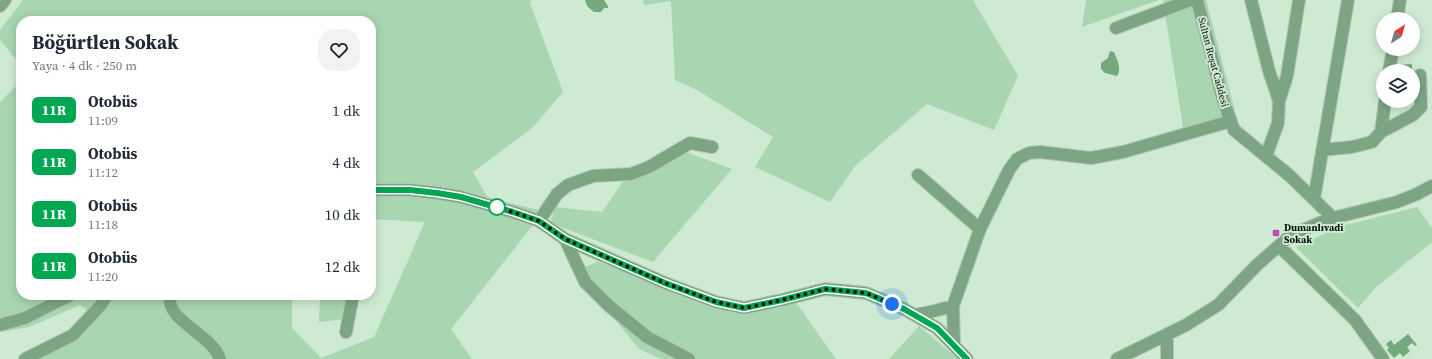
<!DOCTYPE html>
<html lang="tr">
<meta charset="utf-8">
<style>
:root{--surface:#fff;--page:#f2f2f3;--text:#1f2937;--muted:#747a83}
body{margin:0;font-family:"Source Serif 4",serif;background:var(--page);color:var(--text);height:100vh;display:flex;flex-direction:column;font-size:15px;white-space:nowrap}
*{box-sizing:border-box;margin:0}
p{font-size:13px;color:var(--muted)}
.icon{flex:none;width:22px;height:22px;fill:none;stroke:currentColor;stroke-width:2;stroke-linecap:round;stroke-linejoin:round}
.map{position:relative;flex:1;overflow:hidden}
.sheet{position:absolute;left:16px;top:16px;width:360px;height:284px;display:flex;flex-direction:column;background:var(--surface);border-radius:16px;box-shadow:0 2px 10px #0003}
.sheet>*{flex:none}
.badge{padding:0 8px;border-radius:6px;font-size:14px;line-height:26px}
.needle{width:26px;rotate:37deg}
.buttons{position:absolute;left:1376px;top:12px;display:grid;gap:8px}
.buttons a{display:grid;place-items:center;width:44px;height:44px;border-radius:50%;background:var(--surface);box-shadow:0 2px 10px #0003;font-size:20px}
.you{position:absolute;width:20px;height:20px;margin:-10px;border:3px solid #fff;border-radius:50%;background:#1a73e8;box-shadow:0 0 0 6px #1a73e833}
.map>.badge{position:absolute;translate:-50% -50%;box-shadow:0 0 0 2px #fff}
.round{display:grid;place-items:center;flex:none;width:42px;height:42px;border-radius:16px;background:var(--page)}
.head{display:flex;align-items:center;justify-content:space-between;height:68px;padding:0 16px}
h1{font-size:19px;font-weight:700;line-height:30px}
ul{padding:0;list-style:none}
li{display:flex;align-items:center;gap:12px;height:52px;padding:0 16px}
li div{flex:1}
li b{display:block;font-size:15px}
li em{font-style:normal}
li .badge{min-width:44px;font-weight:700;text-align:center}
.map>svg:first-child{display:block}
.green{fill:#a8d6b0}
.water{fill:#74a97d}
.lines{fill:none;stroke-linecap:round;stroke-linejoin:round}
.minor-casing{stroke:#afc7b2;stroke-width:14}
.minor{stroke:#7da584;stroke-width:12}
.line-casing{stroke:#fff;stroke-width:9}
.line{stroke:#00a651;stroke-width:6}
.walk{stroke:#071008;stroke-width:4;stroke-dasharray:0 7.2}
.stop-dot{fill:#fff;stroke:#00a651;stroke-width:2}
.poi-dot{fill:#b94fb0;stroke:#cfead2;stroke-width:1.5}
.labels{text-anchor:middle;stroke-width:4;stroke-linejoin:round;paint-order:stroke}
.street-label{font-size:10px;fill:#071008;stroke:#cfead2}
.poi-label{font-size:10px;font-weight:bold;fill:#071008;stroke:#cfead2;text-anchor:start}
</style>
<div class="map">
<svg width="1432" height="359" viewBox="0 0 1432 359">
<rect width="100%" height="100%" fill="#cfead2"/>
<path class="green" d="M23,0H531L530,3L563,92L532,128L473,172L488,198L544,211L451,329L472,359H20L95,317L80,305L29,327L0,332V102L21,81V295H292V328L321,358L374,337L425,222L371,219V21H21V65L0,40V30Z
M643,0H973L1018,76L994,130L927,104L855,166L830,202L755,167L773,137L697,90L675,80L671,1L644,5Z
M1086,0H1159L1082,27Z
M1163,0H1206L1237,118L1183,127Z
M683,151L732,169L653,262L550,223L555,207L602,212L633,167Z
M1417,207L1432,228V242L1375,288L1358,308L1296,247L1338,227Z
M597,262L751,308L795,301L836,359H661L639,349L575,271Z
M320,295H350L346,319L319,322Z
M919,326L958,359H889Z"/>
<path class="water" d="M585,0H604L608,6V8H604L601,12H594L587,6Z
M1110,51L1114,52C1117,60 1122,68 1117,76L1105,73L1101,69V63L1108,58Z
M1412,64V71H1397V65Z
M1408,334L1417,345L1415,346L1412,343L1407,347L1410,351L1403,357L1400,353L1394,358L1387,350L1389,348L1386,344L1391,340L1394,345Z"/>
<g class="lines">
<defs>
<path id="minor" d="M1197,0L1223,100L1234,130L1290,176L1333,218
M1251,0L1269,71L1279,101
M0,6L5,0
M1397,19L1400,0
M1116,28L1191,0
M1389,71L1393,49
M1381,132L1385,101
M1322,150L1352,147L1372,142L1381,132L1413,115L1421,107L1420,75
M1266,156L1278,123L1279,101L1287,76L1299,0
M918,175L980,229
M371,190H410L437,193L461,197L513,212L539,221L565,239L665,283L716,302L744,308L782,300L825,289L866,293L904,309L937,328L967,359
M1314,199L1348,0
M539,221L557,194L568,185L593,176L631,174L649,167L690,143L712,147
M565,239L585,282L608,305L647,337L689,359
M1279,246L1355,320L1383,359
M170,295C165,321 212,334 220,359
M915,315L930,312L953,306
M0,325L25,318L71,295
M346,332L353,295
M1167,334V359
M954,345L953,306L980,229L1009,170L1017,159L1029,153L1040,152L1091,158L1123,152L1231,121
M25,359L73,335L101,305L107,295
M1117,359L1186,325L1218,305L1257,265L1291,235L1329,219L1397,202L1417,194L1432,186"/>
</defs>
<use href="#minor" class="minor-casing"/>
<use href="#minor" class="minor"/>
</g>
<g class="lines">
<defs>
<path id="line" d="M371,190H410L437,193L461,197L513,212L539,221L565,239L665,283L716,302L744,308L782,300L825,289L866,293L904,309L937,328L967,359"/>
</defs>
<use href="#line" class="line-casing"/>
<use href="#line" class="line"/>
<path class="walk" d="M497,207L539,221L565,239L665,283L716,302L744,308L782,300L825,289L866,293L892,304"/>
</g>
<circle class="stop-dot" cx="497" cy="207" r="8"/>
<rect class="poi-dot" x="1272" y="229" width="8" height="8" rx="2"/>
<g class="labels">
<g class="street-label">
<text transform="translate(1214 62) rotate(75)" y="4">Sultan Reşat Caddesi</text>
</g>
<g class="poi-label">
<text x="1284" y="231">Dumanlıvadi<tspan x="1284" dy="12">Sokak</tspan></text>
</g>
</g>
</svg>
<div class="buttons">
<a><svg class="needle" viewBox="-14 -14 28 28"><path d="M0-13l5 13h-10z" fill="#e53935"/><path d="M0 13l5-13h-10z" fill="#747a83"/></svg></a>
<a><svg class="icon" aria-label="layers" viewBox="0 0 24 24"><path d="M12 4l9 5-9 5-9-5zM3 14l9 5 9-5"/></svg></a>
</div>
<div class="you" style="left:892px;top:304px"></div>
<section class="sheet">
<div class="head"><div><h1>Böğürtlen Sokak</h1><p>Yaya · 4 dk · 250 m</p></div><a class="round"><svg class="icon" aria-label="heart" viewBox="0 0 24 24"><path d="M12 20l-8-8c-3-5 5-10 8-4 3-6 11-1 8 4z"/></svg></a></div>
<ul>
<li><span class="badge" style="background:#00a651;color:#fff">11R</span><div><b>Otobüs</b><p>11:09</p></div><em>1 dk</em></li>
<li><span class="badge" style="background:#00a651;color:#fff">11R</span><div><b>Otobüs</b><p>11:12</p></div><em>4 dk</em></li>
<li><span class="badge" style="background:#00a651;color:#fff">11R</span><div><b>Otobüs</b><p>11:18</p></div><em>10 dk</em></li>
<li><span class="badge" style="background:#00a651;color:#fff">11R</span><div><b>Otobüs</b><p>11:20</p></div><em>12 dk</em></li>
</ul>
</section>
</div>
